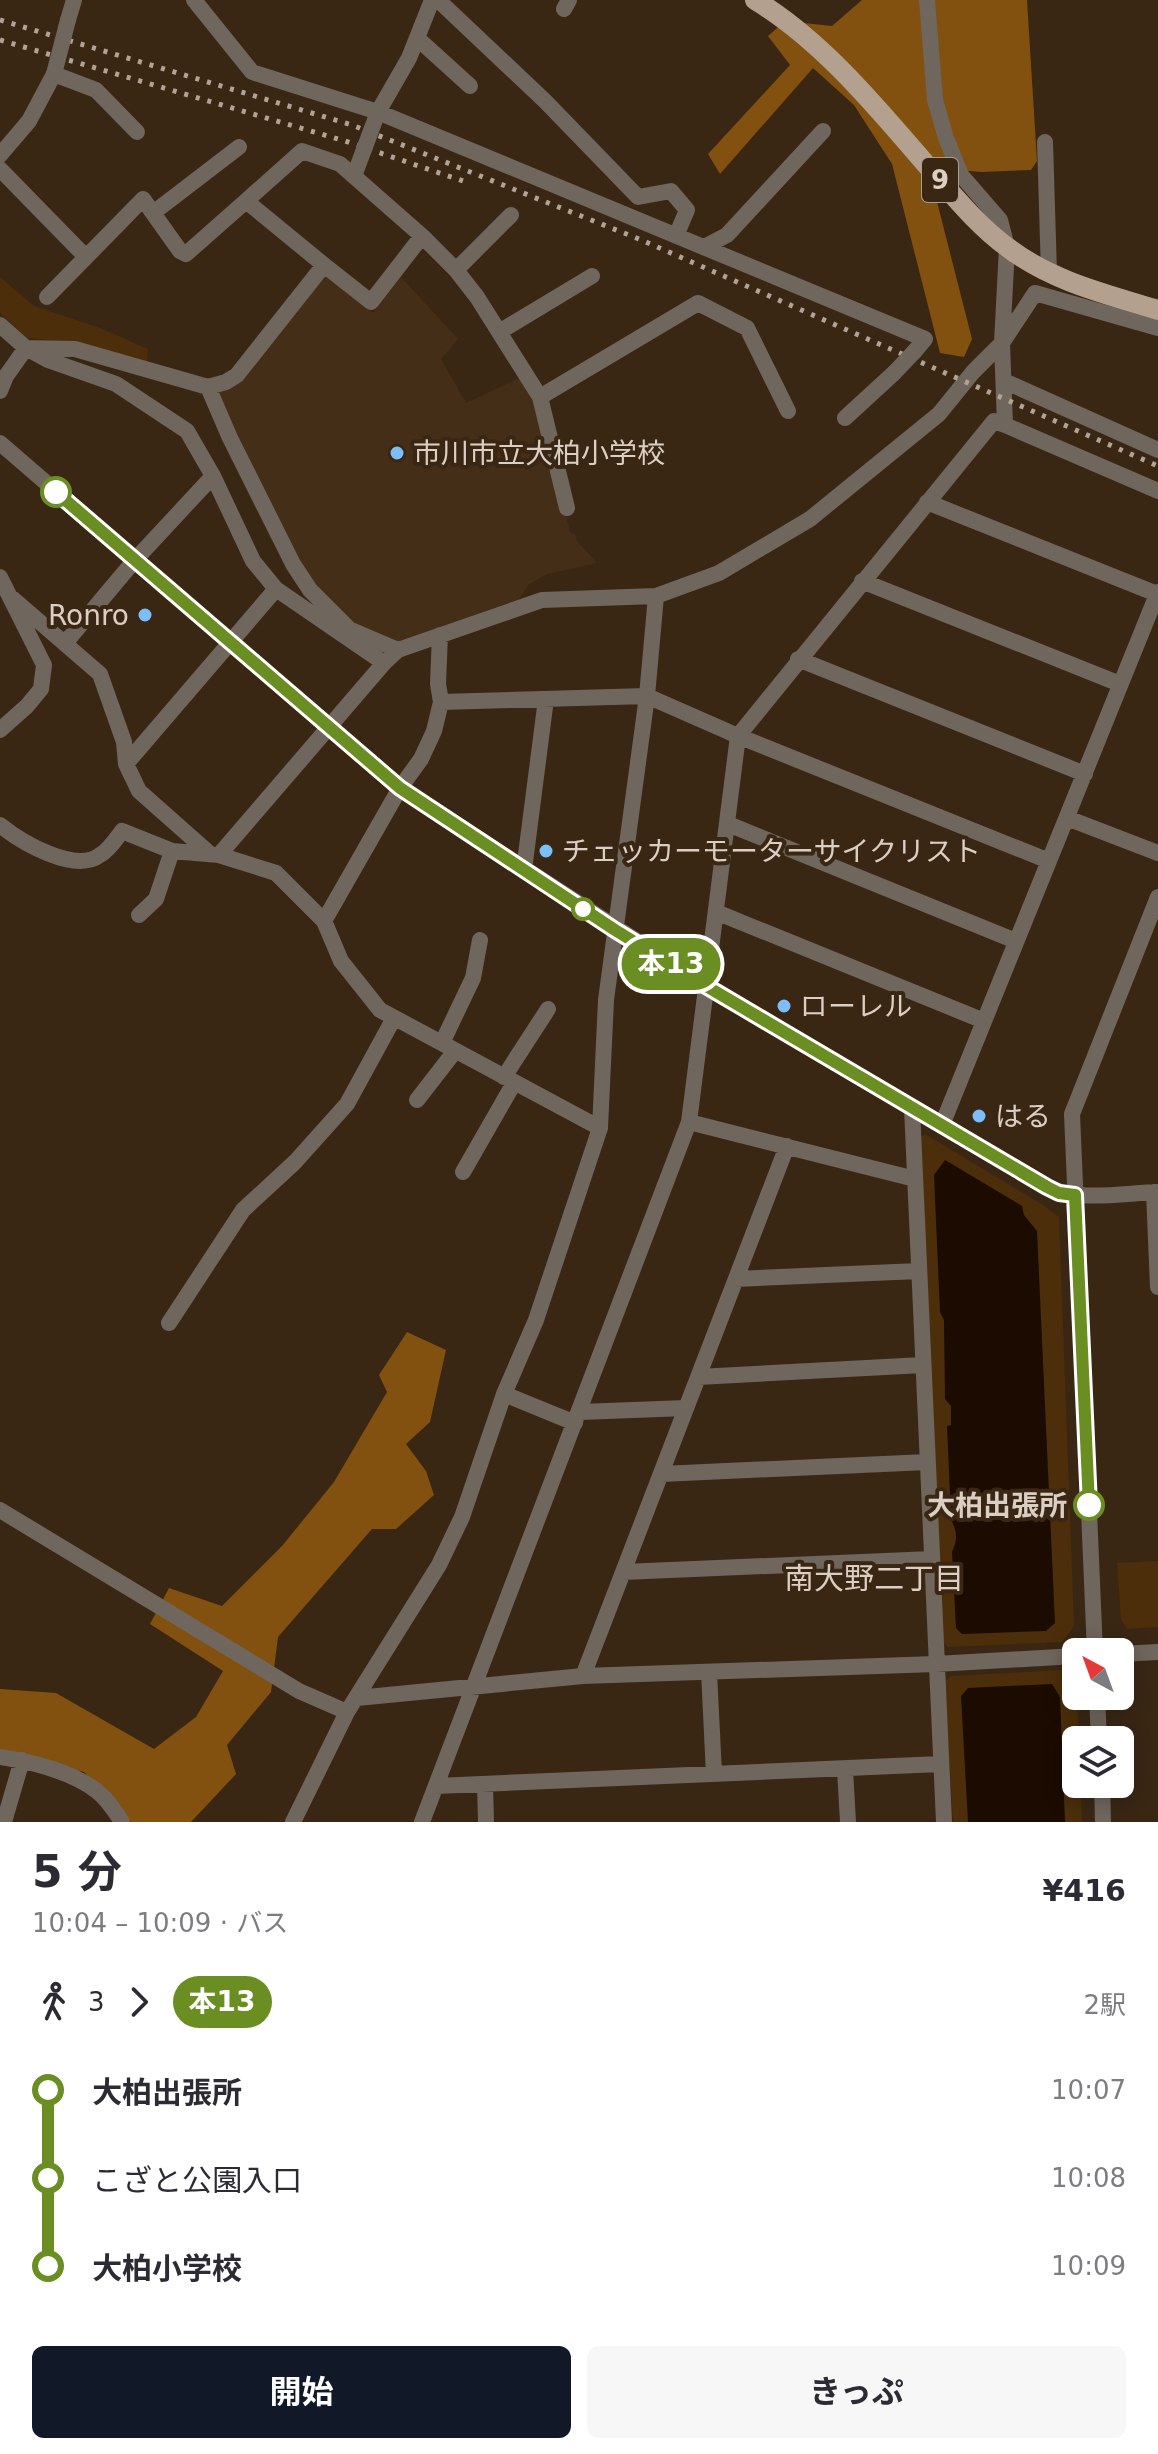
<!DOCTYPE html>
<html lang="ja">
<meta charset="utf-8">
<style>
:root{--surface:#fff;--page:#f7f7f7;--text:#2b2b33;--muted:#7c7c81;--accent:#111827}
body{margin:0;font-family:"DejaVu Sans","Noto Sans JP",sans-serif;background:var(--page);color:var(--text);height:100vh;display:flex;flex-direction:column;font-size:30px;white-space:nowrap}
*{box-sizing:border-box;margin:0}
p{font-size:26px;color:var(--muted)}
.icon{flex:none;width:44px;height:44px;fill:none;stroke:currentColor;stroke-width:2;stroke-linecap:round;stroke-linejoin:round}
.map{position:relative;height:1822px;overflow:hidden}
.panel{display:flex;flex-direction:column;background:var(--surface);flex:1}
.panel>*{flex:none}
.badge{padding:0 16px;border-radius:26px;font-size:28px;line-height:52px}
.needle{width:52px;rotate:319deg}
.buttons{position:absolute;left:1062px;top:1638px;display:grid;gap:16px}
.buttons a{display:grid;place-items:center;width:72px;height:72px;border-radius:12px;background:var(--surface);box-shadow:0 4px 20px #0003;font-size:40px}
.map>.badge{position:absolute;translate:-50% -50%;box-shadow:0 0 0 4px #fff}
.legs{display:flex;align-items:center;gap:12px;height:88px;padding:0 32px;font-size:26px}
.legs p{margin-inline-start:auto}
.headline{display:flex;align-items:center;justify-content:space-between;height:136px;padding:0 32px}
h1{font-size:44px;font-weight:700;line-height:60px}
.cta{display:flex;gap:16px;margin-top:auto;padding:16px 32px}
.cta a{flex:1;height:92px;border-radius:12px;background:var(--accent);color:#fff;font-size:32px;font-weight:700;line-height:92px;text-align:center}
.cta a+a{background:var(--page);color:var(--text)}
ul{padding:0 32px;list-style:none}
li{display:flex;align-items:center;gap:28px;height:88px;font-size:30px}
li i{display:grid;place-items:center;width:12px;height:100%;margin:0 10px;background:currentColor}
li i::after{content:'';width:20px;height:20px;margin:-10px;border:6px solid;border-radius:50%;background:var(--surface)}
li p{margin-inline-start:auto}
li:first-child i{background:linear-gradient(#0000 50%,currentColor 0)}
li:last-child i{background:linear-gradient(currentColor 50%,#0000 0)}
.map>svg:first-child{display:block}
.built{fill:#452e17}
.green{fill:#4c2e0a}
.forest{fill:#82500f}
.water{fill:#1b0b00}
.lines{fill:none;stroke-linecap:round;stroke-linejoin:round}
.minor{stroke:#6f665d;stroke-width:16}
.major{stroke:#b4a08e;stroke-width:20}
.rail{stroke:#b1a396;stroke-width:5;stroke-dasharray:4 8;stroke-linecap:butt}
.minor-bridge{stroke:#6f665d;stroke-width:16}
.line-1-casing{stroke:#fff;stroke-width:18}
.line-1{stroke:#6b8e23;stroke-width:12}
.poi-dot{fill:#7bbef8;stroke:#392714;stroke-width:3}
.stop-1-dot{fill:#fff;stroke:#6b8e23;stroke-width:4}
.labels{text-anchor:middle;stroke-width:8;stroke-linejoin:round;paint-order:stroke}
.shield{fill:#392714;stroke:#aa9d8f;stroke-width:2}
.shield-label{font-size:26px;font-weight:bold;fill:#dbcfc4}
.poi-label{font-size:28px;fill:#dbcfc4;stroke:#392714;text-anchor:start}
.stop-label{font-size:28px;font-weight:bold;fill:#dbcfc4;stroke:#392714;text-anchor:end}
.neighbourhood-label{font-size:30px;fill:#dbcfc4;stroke:#392714}
</style>
<div class="map">
<svg width="1158" height="1822" viewBox="0 0 1158 1822">
<rect width="100%" height="100%" fill="#392714"/>
<path class="built" d="M323,273L373,313L401,277L458,339L441,359L466,403L524,376L537,398L570,532L575,534L577,541L597,563L548,574L529,584L519,599L396,643L346,620L311,583L213,391Z"/>
<path class="green" d="M0,277L34,306L103,329L148,349L147,365L82,343L27,338L0,313Z
M925,1134L1043,1205L1059,1217L1074,1626L1062,1642L948,1647L943,1642L920,1137Z
M1158,1561V1627L1127,1629L1121,1619L1117,1563Z
M1062,1670L1076,1680L1079,1740H1076V1784H1081L1082,1822H953L945,1681L951,1676Z"/>
<path class="forest" d="M862,0H1027L1037,161L1031,170L982,172L944,169L934,190L972,339L964,357L940,353L892,164L854,105L813,68L720,174L708,154L790,65L768,36L785,21L832,26Z
M407,1332L446,1350L430,1422L406,1444L426,1471L434,1495L396,1529H372L278,1637L271,1692L227,1745L236,1774L191,1822H131L84,1772L0,1752V1689L56,1693L154,1749L196,1717L223,1671L150,1624L169,1588L222,1606L282,1546L334,1482L387,1392L379,1375Z"/>
<path class="water" d="M945,1160L1022,1206L1024,1215L1037,1231L1055,1623L1046,1631L962,1634L956,1628L952,1552C958,1539 957,1532 951,1519L947,1426L951,1425V1406L945,1399L944,1320L940,1312L934,1175Z
M1052,1684L1060,1697L1065,1822H968L961,1696L968,1688Z"/>
<g class="lines">
<path class="minor" d="M194,0L252,72L378,112L925,339L914,352
M438,0L545,101L638,197L671,191L687,210L676,236
M564,9L569,0
M68,20L74,0
M417,38L470,86
M378,112L409,58L432,0
M1045,142L1049,273
M0,155L29,121L54,74L96,90L137,132
M0,169L85,256
M153,213L239,147
M704,247L727,235L823,131
M324,265L371,302L422,236
M456,270L511,215
M47,297L143,199L180,251L186,254L246,201
M0,325L26,348L48,360L116,384L187,431L213,476L253,561L276,589L384,663
M499,332L592,276
M1004,381L1158,450
M208,387L230,438L293,564L310,590L349,629L398,650
M0,391L6,376L26,348L75,349L208,387L226,382L237,375L324,265L246,201L302,151L340,164L422,236L456,270L477,297L540,397L698,303L747,328L788,411
M540,397L567,508
M845,418L894,373
M1005,425L1158,491
M0,443L400,788L706,986L1047,1187C1079,1202 1123,1193 1158,1192
M927,502L1157,594
M0,577L44,665L41,689L27,706L0,730
M862,581L1120,684
M12,598L100,674L124,742L126,764L139,791L209,853
M440,635L438,684L441,702L434,731L421,759L400,788L324,921L341,961L380,1010L600,1128L606,1000L647,696L656,596
M66,642L134,561L213,476
M798,659L1085,774
M441,702L647,696L738,736L1049,861
M126,764L276,589
M1067,818L1158,853
M728,824L1016,941
M0,825C21,842 75,874 100,855C109,850 116,839 122,831L172,851L219,855L276,873L324,921
M219,855L384,663L398,650L542,600L656,596L719,573L810,519L939,414L973,372L1002,343L1035,293L1158,328
M524,870L546,699
M716,912L984,1021
M139,915L156,899L172,851
M442,1043L473,978L480,940
M504,1077L548,1009
M417,1100L455,1051
M912,1108L944,1822
M689,1122L915,1179
M942,1125L1158,592
M463,1172L514,1083
M1154,1192L1158,1287
M736,1279L919,1271
M169,1323L243,1210L295,1162L347,1104L394,1018
M698,1377L923,1365
M504,1394L575,1423
M580,1412L686,1408
M661,1474L927,1462
M0,1510L299,1691L347,1712
M623,1572L932,1559
M1095,1652L1072,1114L1158,897
M1120,1654L1158,1652
M709,1672L714,1774
M583,1676L787,1146
M1097,1696L1099,1740
M357,1698L583,1676L936,1664L1076,1656
M0,1757C32,1762 72,1771 98,1792C108,1800 115,1811 122,1822
M845,1769L848,1822
M485,1784L486,1822
M1102,1784L1103,1822
M436,1786L940,1764
M4,1822L22,1760
M293,1822L347,1712L439,1565L462,1517L504,1394L536,1320L600,1128
M422,1822L689,1122L738,736L994,421L1005,425L1002,343L1007,247L1000,220L961,175L946,138L935,100L927,0"/>
<path class="major" d="M755,0C823,41 879,110 930,169C954,196 978,226 1007,247C1051,281 1106,294 1158,310"/>
<path class="rail" d="M0,20L352,125L639,239L1158,466
M0,40L345,141L463,181"/>
<path class="minor-bridge" d="M54,74L68,20
M354,176L378,112
M894,373L914,352"/>
</g>
<g class="lines">
<defs>
<path id="line-1" d="M56,492L400,788L615,930L706,986L1047,1187L1059,1193L1075,1195L1089,1505"/>
</defs>
<use href="#line-1" class="line-1-casing"/>
<use href="#line-1" class="line-1"/>
</g>
<g class="poi-dot">
<circle cx="397" cy="453" r="8"/>
<circle cx="145" cy="615" r="8"/>
<circle cx="546" cy="851" r="8"/>
<circle cx="784" cy="1006" r="8"/>
<circle cx="979" cy="1116" r="8"/>
</g>
<g class="stop-1-dot">
<circle cx="56" cy="492" r="14"/>
<circle cx="583" cy="909" r="10"/>
<circle cx="1089" cy="1505" r="14"/>
</g>
<g class="labels">
<rect class="shield" x="922" y="158" width="36" height="44" rx="6"/>
<g class="shield-label">
<text x="940" y="189">9</text>
</g>
<g class="poi-label">
<text x="413" y="463">市川市立大柏小学校</text>
<text x="129" y="625" text-anchor="end">Ronro</text>
<text x="562" y="861">チェッカーモーターサイクリスト</text>
<text x="800" y="1016">ローレル</text>
<text x="995" y="1126">はる</text>
</g>
<g class="stop-label">
<text x="1067" y="1515">大柏出張所</text>
</g>
<g class="neighbourhood-label">
<text x="874" y="1589">南大野二丁目</text>
</g>
</g>
</svg>
<div class="buttons">
<a><svg class="needle" viewBox="-14 -14 28 28"><path d="M0-13l5 13h-10z" fill="#e53935"/><path d="M0 13l5-13h-10z" fill="#7c7c81"/></svg></a>
<a><svg class="icon" aria-label="layers" viewBox="0 0 24 24"><path d="M12 4l9 5-9 5-9-5zM3 14l9 5 9-5"/></svg></a>
</div>
<b class="badge" style="left:671px;top:964px;background:#6b8e23;color:#fff">本13</b>
</div>
<section class="panel">
<div class="headline"><div><h1>5 分</h1><p>10:04 – 10:09 · バス</p></div><b>¥416</b></div>
<div class="legs"><svg class="icon" aria-label="walk" viewBox="0 0 24 24"><circle cx="13" cy="4" r="2"/><path d="M13 8l-2 6 4 7M11 14l-3 7M7 12l3-4h3l4 4"/></svg>3<svg class="icon" aria-label="forward" viewBox="0 0 24 24"><path d="M9 5l7 7-7 7"/></svg><b class="badge" style="background:#6b8e23;color:#fff">本13</b><p>2駅</p></div>
<ul>
<li><i style="color:#6b8e23"></i><b>大柏出張所</b><p>10:07</p></li>
<li><i style="color:#6b8e23"></i><span>こざと公園入口</span><p>10:08</p></li>
<li><i style="color:#6b8e23"></i><b>大柏小学校</b><p>10:09</p></li>
</ul>
<div class="cta"><a>開始</a><a>きっぷ</a></div>
</section>
